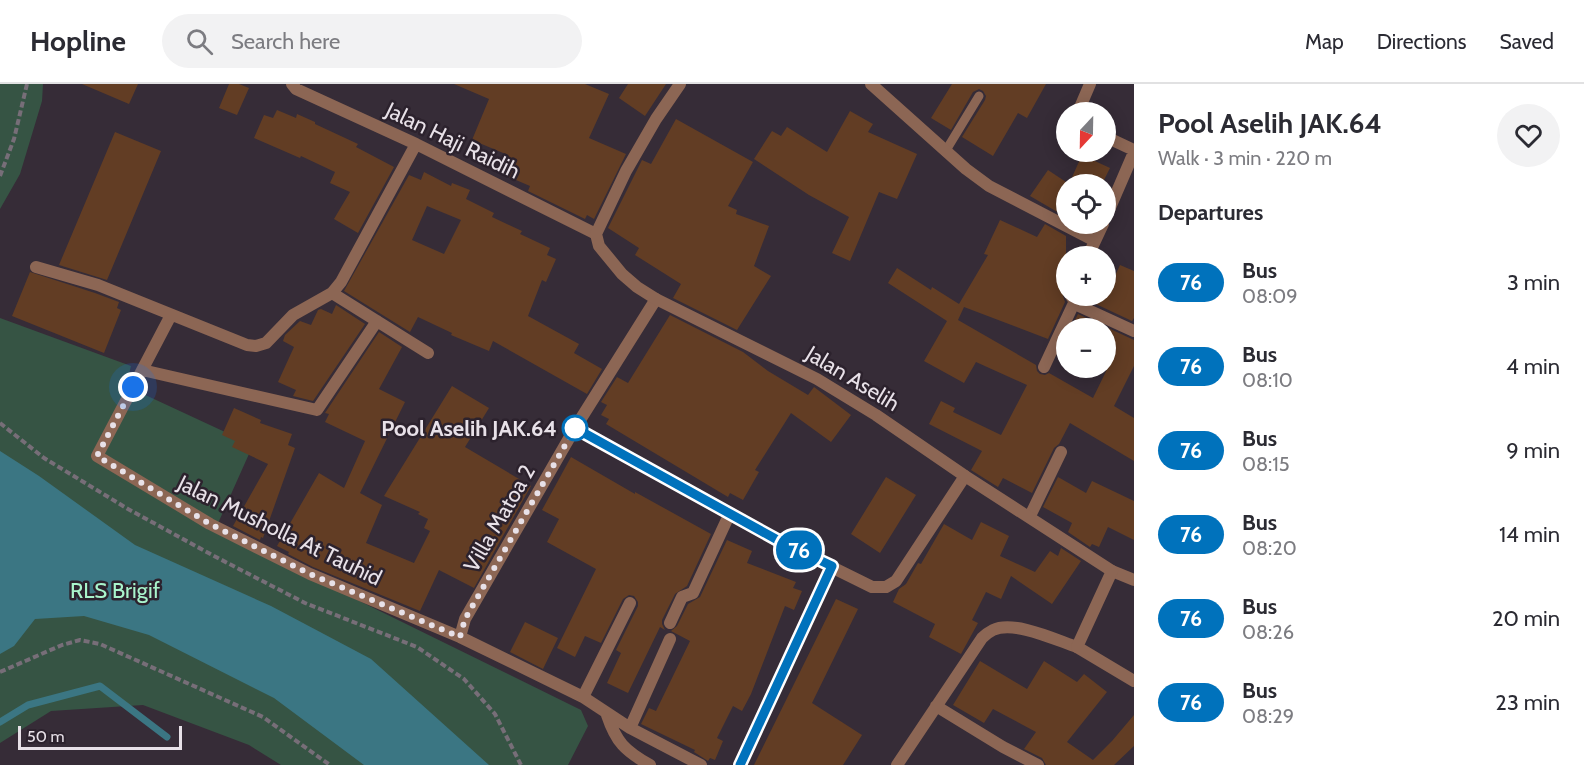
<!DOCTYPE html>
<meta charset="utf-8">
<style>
:root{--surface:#fff;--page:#f2f2f3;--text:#2b2b33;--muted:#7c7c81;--line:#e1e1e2}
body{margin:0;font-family:Cabin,sans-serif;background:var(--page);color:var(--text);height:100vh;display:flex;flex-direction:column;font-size:22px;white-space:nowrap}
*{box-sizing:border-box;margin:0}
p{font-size:20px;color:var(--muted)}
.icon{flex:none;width:33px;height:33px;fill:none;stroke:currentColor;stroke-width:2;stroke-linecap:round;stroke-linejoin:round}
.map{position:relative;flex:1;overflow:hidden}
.side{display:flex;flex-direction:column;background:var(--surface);width:450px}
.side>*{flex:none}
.badge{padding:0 12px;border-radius:20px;font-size:21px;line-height:39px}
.needle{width:39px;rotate:202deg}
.buttons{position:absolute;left:1056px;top:18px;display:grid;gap:12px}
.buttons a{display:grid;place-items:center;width:60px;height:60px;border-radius:50%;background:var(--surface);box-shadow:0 3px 15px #0003;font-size:30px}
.scale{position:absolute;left:18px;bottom:15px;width:164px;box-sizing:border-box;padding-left:6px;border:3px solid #e8e1e8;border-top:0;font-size:16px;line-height:21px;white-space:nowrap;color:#e8e1e8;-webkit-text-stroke:4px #2c222d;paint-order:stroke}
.you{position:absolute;width:30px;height:30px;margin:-15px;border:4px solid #fff;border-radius:50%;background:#1a73e8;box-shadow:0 0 0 9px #1a73e833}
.map>.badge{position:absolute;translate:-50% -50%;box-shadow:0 0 0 3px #fff}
h2{padding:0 24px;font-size:22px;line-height:54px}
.round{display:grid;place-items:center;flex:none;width:63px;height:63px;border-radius:32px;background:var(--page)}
.overview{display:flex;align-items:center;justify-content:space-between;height:102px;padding:0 24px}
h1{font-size:28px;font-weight:700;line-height:45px}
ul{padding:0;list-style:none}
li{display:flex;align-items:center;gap:18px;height:84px;padding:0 24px}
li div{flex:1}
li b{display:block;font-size:22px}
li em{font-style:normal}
li .badge{min-width:66px;font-weight:700;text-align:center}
header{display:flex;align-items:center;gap:36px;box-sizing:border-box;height:84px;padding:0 30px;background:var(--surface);border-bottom:2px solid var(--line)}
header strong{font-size:28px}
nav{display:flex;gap:33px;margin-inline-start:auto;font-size:21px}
.search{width:420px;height:54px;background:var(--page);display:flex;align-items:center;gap:15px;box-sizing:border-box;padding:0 21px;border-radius:33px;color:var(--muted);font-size:22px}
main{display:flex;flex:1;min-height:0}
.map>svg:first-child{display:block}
.green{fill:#365444}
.water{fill:#3b7683}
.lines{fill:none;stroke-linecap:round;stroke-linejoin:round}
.stream{stroke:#3b7683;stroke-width:7}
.building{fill:#623d24;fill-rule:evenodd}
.path{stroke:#776e78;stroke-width:4;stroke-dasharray:6 3;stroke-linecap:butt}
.service{stroke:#8c6654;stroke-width:9}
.minor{stroke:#8c6654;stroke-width:12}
.tertiary{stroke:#8c6654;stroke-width:12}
.line-casing{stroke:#fff;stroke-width:14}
.line{stroke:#0072bc;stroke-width:9}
.walk{stroke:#e8e1e8;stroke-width:6;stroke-dasharray:0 10.8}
.stop-dot{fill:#fff;stroke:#0072bc;stroke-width:3}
.labels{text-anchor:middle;stroke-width:5;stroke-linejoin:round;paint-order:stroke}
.street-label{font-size:22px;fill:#e8e1e8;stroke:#2c222d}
.stop-label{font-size:22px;font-weight:bold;fill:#e8e1e8;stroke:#2c222d;text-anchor:end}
.park-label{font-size:22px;fill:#a9f5cc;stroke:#2c222d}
</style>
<header>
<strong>Hopline</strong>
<div class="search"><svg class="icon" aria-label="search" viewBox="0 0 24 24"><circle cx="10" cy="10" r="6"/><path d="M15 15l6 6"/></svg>Search here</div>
<nav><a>Map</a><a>Directions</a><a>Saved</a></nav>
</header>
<main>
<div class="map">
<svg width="1134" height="681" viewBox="0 0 1134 681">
<rect width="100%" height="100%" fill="#362c37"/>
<path class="green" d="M0,0H43L42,17L20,90L0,125Z
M0,234L131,282L126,302L253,361L215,446L581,626L588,642L568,681H281L249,661L143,621L51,627L0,659Z"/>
<path class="water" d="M0,367L39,392L135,461L271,522L371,575L489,681H364L274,614L149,551L84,532L35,535L14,562L0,570Z"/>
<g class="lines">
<path class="stream" d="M0,638L28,621L100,602L167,653"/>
</g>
<path class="building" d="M82,0H138L129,20Z
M229,0H239L249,4L237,31L219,24Z
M454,0H585L609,10L589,54L626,70L594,135L587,131L585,135L528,107L530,102L509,93L512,88L502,84L508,71L472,56L489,15Z
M628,0H666L645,32L619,14Z
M952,0H1046L1027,34L1018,29L993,72L962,53L985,16L986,12L983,7L979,5L973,8L951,46L931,34Z
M277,26L296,34L297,30L315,38V40L358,60L356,63L394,83L358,149L334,135L350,108L330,99L335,88L301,72L300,74L254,54L264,31L273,34Z
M850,27L873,40L868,48L917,70L897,115L879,108L850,177L832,169L849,133L809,111L754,75L772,47L781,52L787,43L827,68Z
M676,35L753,78L728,122L737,126L736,130L769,142L754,182L771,192L737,246L673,214L681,200L635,171L639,164L608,144L642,76L651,80Z
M115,48L161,67L107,196L59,181Z
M1082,71L1110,84L1102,100H1069Z
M1048,86L1066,98V133L1030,112Z
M424,88L451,102L452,99L470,106L466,115L494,129L492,133L522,147L520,150L550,164L547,171L556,175L546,198L542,196L528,232L579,260L574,269L602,285L587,310L493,257L489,267L451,251L452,249L418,233L410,248L344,207L409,91L421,96ZM427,122L461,136L444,170L412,156Z
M1000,136L1037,153L1045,140L1066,152V205L1063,212L1065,218L1048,255L964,223L958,236L1036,281L1037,287L1040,290L1045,291L1049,289L1093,314L1114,271L1106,267V244H1071L1078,230L1134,256V282L1114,322L1134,334V377L1070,339L1059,360L1054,364L1032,409L1003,394L998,403L971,386L982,367L929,340L941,317L955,324L953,328L1001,351L1027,301L976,278L964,299L924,277L947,237L888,199L897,184L931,206L932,203L959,220L988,171L984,170Z
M1120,181L1134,187V234L1132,237L1083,214L1081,212H1106V188L1115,192Z
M30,188L95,209L119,218L117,224L121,226L104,269L12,232Z
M336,221L365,240L313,317L293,312L296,306L278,298L294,263L283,257L285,251L300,237L311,241L318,226L321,225L332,230Z
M670,231L743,268L768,287L808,311L814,303L851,331L831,358L791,329L755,386L759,388L743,416L730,409L728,413L606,340L609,335L601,331L607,321L601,318L617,293L628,299Z
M379,248L402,263L379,305L405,318L360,409L382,421L366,459L414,479L430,447L424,444L428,435L418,430L420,428L384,412L452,302L489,324L465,363L531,402L474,504L439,486L420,527L313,483L288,470L289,468L277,462L319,389L344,404L365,357L325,338L329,330L325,329Z
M234,324L261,336L260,339L292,350L288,361L295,364L263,454L261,453L260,456L233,442L268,380L232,363L235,357L222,351Z
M571,373L635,410V408L711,450L687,502L675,510L662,536V540L665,546L660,543L628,609L607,599L621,569L616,566L638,522V518L634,512L629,511L623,515L601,559L585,552L575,573L557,564L596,485L547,458L559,435L542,426Z
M886,393L916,411L880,469L851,450Z
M1058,393L1086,409L1092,397L1134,417V456L1108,443L1099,463L1092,460L1090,463L1068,448L1072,439L1043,423Z
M981,438L1009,452L1000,472L1035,488L1050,467L1058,472L1061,464L1081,477L1052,520L1011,492L1001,515L986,508L972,536L978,539L961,570L929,553L935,540L893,518L899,505L906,500L918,479L921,480L944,440L972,456Z
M727,456L752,467L747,479L796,498L793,504L802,507L794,526L785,522L751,610L742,627L733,622L717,654L723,657L715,676L710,674L708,677L694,668L695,666L641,640L649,624L656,627L690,557L671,547L677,542L688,520L700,513Z
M836,515L858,525L812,619L862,651L843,681H754Z
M525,538L558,554L543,585L510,568Z
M980,577L1027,605L1044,577L1077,598L1084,590L1107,608L1067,658L1093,676L1112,657L1134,631V662L1114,681H1046L1042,674L1024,665L1036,648L993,625L984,639L953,621Z"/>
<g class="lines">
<path class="path" d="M0,92L14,55L27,0
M0,339L44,374L128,425L214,472L305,519L417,563L464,595L495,630L521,681
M0,588L62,561L80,556L100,560L263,633L330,681"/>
<path class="service" d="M945,68L979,12"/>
<path class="minor" d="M292,0L296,5L416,60L596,150
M871,0L966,85L989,102L1095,157
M1078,28L1090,0
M1106,53L1134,66
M1106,133L1134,68
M1088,172L1103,140
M36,183L98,201L247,261L256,262L266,259L293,231L332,209L341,198L416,60
M332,209L428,269
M1071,212L1077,221L1134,247
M171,231L97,372L210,440L310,490L460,553L583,613L630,644L701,681
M1044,283L1074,219
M142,286L317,326L377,237
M575,344L783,459L872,503H886L896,497L965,392
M1030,432L1061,368
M1112,487L1134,496
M670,539L682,513L693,509L730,429
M460,553L465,535L575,344L656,215
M583,613L630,519
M936,622L1003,663L1038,681
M607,631C616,658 625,667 650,681
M630,644L670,555
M740,681L832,482
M897,681L982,554C985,551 989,548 993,546C1014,536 1056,556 1077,563"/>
<path class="tertiary" d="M680,0L656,35L626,87L596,150L599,162L622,190L637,203L656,215L817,295L876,331L965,392L1112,487L1077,563L1134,597"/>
</g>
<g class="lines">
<defs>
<path id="line" d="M575,344L783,459L832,482L740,681"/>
</defs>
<use href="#line" class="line-casing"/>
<use href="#line" class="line"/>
<path class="walk" d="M133,303L97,372L210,440L310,490L460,553L465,535L575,344"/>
</g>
<circle class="stop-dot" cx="575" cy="344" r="12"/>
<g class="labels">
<g class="street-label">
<text transform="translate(453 56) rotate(26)" y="8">Jalan Haji Raidih</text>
<text transform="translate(853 294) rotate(31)" y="8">Jalan Aselih</text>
<text transform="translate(499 434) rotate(-60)" y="8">Villa Matoa 2</text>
<text transform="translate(280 446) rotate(26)" y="8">Jalan Musholla At Tauhid</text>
</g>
<g class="stop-label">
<text x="557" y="352">Pool Aselih JAK.64</text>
</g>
<g class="park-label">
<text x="115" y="514">RLS Brigif</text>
</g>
</g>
</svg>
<div class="buttons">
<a><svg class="needle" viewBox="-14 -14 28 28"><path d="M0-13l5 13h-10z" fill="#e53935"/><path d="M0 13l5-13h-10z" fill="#7c7c81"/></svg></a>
<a><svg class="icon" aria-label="locate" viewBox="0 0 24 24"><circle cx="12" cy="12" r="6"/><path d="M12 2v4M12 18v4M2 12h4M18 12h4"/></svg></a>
<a>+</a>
<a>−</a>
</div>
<div class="scale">50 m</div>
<div class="you" style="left:133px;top:303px"></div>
<b class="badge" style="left:799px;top:466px;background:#0072bc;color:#fff">76</b>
</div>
<section class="side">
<div class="overview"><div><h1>Pool Aselih JAK.64</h1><p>Walk · 3 min · 220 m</p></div><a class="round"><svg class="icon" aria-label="heart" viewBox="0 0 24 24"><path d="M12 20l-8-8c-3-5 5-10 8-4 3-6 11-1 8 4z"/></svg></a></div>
<h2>Departures</h2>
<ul>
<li><span class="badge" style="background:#0072bc;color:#fff">76</span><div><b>Bus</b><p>08:09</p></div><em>3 min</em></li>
<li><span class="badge" style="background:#0072bc;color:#fff">76</span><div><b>Bus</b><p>08:10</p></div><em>4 min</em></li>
<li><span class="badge" style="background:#0072bc;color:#fff">76</span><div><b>Bus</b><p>08:15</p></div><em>9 min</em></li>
<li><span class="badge" style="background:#0072bc;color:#fff">76</span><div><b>Bus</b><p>08:20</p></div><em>14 min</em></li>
<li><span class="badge" style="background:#0072bc;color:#fff">76</span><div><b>Bus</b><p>08:26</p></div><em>20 min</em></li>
<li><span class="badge" style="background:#0072bc;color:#fff">76</span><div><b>Bus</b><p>08:29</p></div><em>23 min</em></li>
</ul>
</section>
</main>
